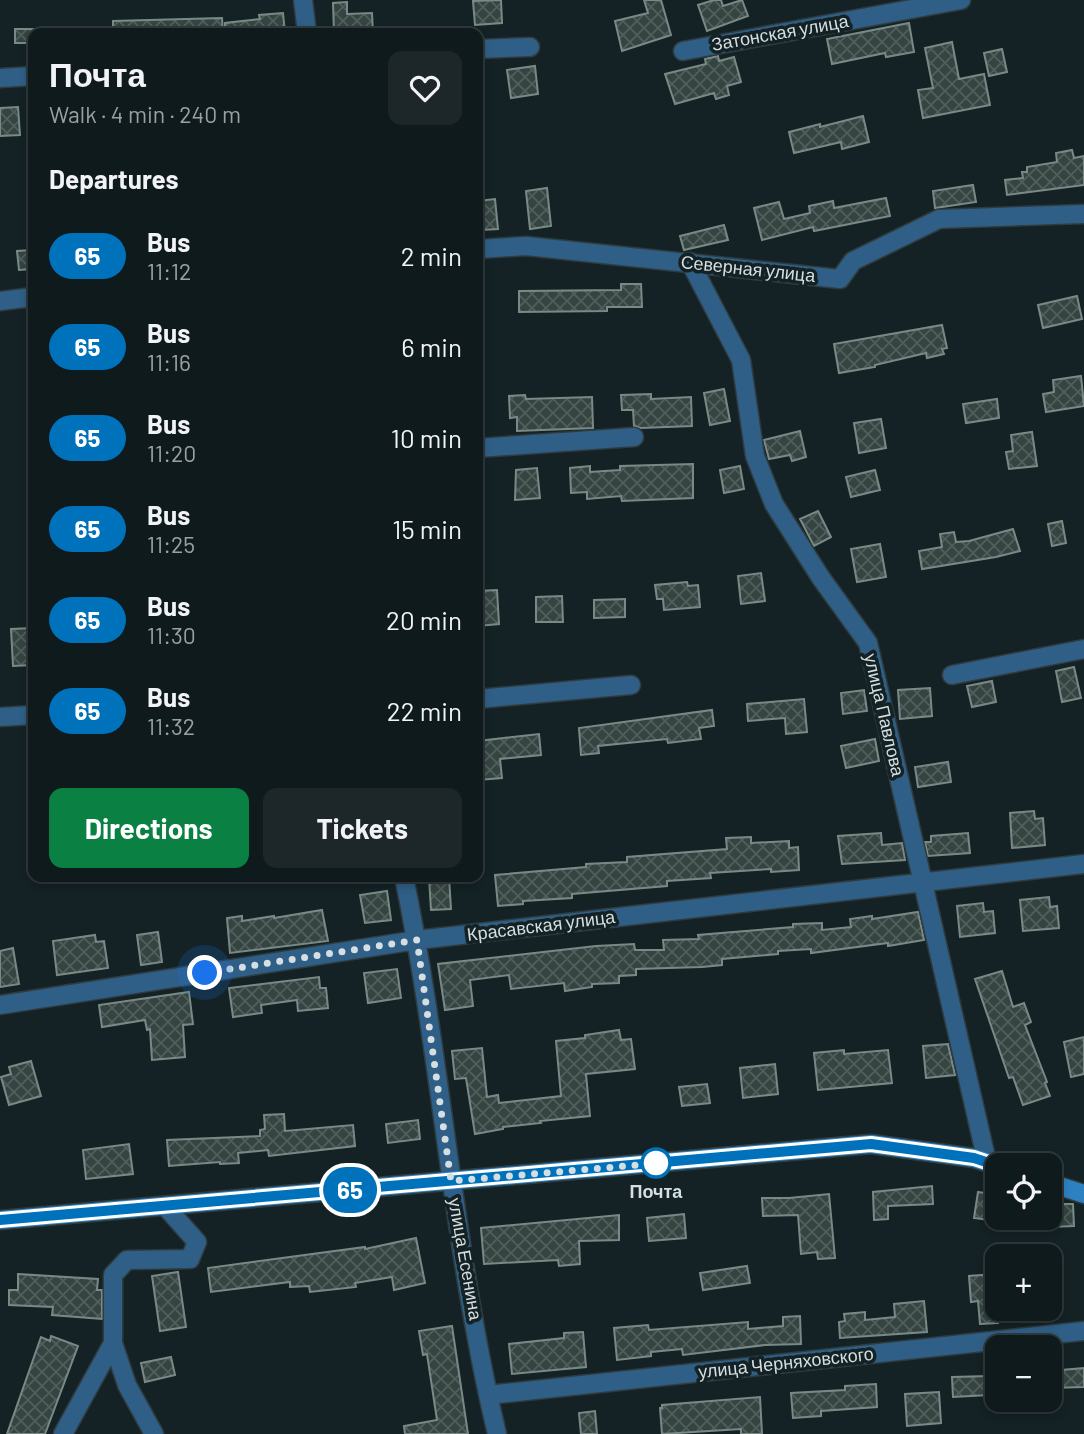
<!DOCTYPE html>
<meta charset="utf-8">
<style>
:root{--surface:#0f1a1c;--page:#1d2729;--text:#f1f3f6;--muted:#9ba1a3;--line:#2f383b;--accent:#0b8043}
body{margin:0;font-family:Barlow,sans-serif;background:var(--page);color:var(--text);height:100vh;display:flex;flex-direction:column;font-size:26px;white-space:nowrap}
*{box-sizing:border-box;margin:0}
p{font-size:23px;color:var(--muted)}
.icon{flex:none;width:38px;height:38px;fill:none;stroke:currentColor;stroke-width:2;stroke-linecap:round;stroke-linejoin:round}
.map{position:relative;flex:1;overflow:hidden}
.drawer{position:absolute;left:28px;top:28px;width:455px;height:854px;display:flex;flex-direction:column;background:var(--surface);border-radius:14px;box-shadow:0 4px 10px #0003,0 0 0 2px var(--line)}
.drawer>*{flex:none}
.badge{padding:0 14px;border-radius:23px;font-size:24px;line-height:46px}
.controls{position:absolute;left:985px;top:1153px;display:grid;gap:14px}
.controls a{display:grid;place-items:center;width:77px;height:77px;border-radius:14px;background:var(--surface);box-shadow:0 4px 10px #0003,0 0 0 2px var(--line);font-size:35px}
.you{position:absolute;width:35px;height:35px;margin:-18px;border:5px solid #fff;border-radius:50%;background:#1a73e8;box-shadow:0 0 0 10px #1a73e833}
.map>.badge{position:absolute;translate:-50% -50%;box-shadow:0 0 0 4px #fff}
h2{padding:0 21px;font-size:26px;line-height:63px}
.round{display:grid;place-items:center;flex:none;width:74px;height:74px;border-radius:14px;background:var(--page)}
.summary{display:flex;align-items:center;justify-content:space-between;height:119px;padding:0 21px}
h1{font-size:33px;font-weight:700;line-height:52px}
.cta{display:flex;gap:14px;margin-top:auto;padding:14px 21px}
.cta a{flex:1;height:80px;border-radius:14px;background:var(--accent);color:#fff;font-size:28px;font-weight:700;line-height:80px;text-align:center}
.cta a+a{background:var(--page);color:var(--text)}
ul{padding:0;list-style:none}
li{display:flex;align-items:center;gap:21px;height:91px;padding:0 21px}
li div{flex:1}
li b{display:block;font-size:26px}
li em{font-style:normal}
li .badge{min-width:77px;font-weight:700;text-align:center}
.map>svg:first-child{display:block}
.building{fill:url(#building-cross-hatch);stroke:#798a86;stroke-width:2}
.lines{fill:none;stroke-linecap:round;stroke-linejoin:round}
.minor-casing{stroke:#2f3c3f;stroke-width:21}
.secondary-casing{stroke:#2f3c3f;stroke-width:21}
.minor{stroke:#2f5e86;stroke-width:18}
.secondary{stroke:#2e81c1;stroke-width:18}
.line-casing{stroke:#fff;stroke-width:16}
.line{stroke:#0072bc;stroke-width:10}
.walk{stroke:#d5dee0;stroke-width:7;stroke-dasharray:0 12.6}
.stop-dot{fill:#fff;stroke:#0072bc;stroke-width:3.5}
.labels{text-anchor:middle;stroke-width:7;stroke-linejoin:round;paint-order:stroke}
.street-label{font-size:18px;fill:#d5dee0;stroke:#142225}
.stop-label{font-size:18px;font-weight:bold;fill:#d5dee0;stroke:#142225}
</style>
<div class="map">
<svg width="1084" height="1434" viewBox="0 0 1084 1434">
<defs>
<pattern id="building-cross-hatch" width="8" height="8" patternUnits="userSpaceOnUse" patternTransform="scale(1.75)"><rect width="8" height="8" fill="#354441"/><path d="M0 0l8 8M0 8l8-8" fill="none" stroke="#515f5c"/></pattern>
</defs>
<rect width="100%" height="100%" fill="#142225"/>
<path class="building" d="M501,0L502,23L475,25L473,1Z
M644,0H661L671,35L622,51L615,21L648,13Z
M714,0H721L723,6L742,0L748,16L707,31L698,5Z
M347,2V14L372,13L373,33H334L333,3Z
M283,13L285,33H225V23L260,19L259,15Z
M222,18L223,33H113V21Z
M909,23L914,52L886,57L885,53L832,64L827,39Z
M15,29H33V43H15Z
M952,42L959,79L984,74L990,105L923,118L918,90L933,88L925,48Z
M1002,49L1007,72L989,76L984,53Z
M718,56L719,61L734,57L741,82L727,86L729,95L716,99L714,93L675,104L665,74L706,64L705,59Z
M535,66L538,94L511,98L507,70Z
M18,107L20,135L0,136V108Z
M863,116L869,142L842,149L841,142L794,153L789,132L820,124V127Z
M1072,150L1074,158L1084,156V185L1007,195L1005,180L1023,178L1022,172H1027V167L1057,162L1056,153Z
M973,185L976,202L935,208L933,191Z
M547,188L551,226L530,229L526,191Z
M886,198L890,216L814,231L813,227L762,240L754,208L779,202L784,219L810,213L809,206L833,201L834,208Z
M495,199L498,229L482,230L481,221L478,222V201Z
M724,225L728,240L684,250L680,236Z
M33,250V269L19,270L17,251Z
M621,284H641L642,307H607V311L519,312V291L621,290Z
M1077,296L1082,319L1043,328L1038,305Z
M942,325L947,348L942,349L944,354L927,358L926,353L875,365V367L839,373L834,344Z
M1081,376L1084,406L1046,412L1043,394L1054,392L1053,380Z
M724,389L730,421L710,425L704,393Z
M651,394V399L691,397L692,426L641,428L634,426L633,410H622L621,395Z
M525,395L526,399L592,397L593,428L517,431V417L510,418L509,396Z
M997,399L999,418L966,423L963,404Z
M881,419L886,448L859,453L854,423Z
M800,431L806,457L792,461L790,455L769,459L764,440Z
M1032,432L1037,466L1009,469L1006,452L1013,451L1011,435Z
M693,464V498L622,501L621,496L587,499V492L571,493L570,468L590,466V472L620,470V466Z
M740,466L744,489L724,493L720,470Z
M537,468L540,498L515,500L516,470Z
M875,470L880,490L851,497L846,477Z
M818,511L831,537L814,546L800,519Z
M1062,521L1066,543L1052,546L1048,524Z
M1013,529L1020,551L996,557L922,569L919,551L942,547L940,534L954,532L956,542L969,541Z
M880,544L886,577L857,582L851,549Z
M761,573L765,601L741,604L738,576Z
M687,582L688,586L698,585L700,607L664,610L663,599H657L655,585Z
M497,590L499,624L478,626V591Z
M562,596L563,622H536V597Z
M625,599V617L594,618V600Z
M33,628V665L13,666L11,629Z
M1074,667L1081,698L1062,702L1056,671Z
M992,681L996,702L972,707L967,686Z
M930,688L932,716L900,719L898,690Z
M864,690L867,711L843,714L841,693Z
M804,699L807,732L786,734L785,718L748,721L747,704Z
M712,710L714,726L699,728L701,739L668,743L667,739L598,746L599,753L581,755L579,728Z
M539,734L541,755L500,759L502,778L478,780V741Z
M875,739L879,761L846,768L841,746Z
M948,762L951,782L918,787L915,767Z
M1034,811L1035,819L1043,818L1045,845L1012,848L1010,813Z
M881,833L882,845L902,843L905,860L842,864L838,836Z
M968,833L970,853L928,856L925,842H931V836Z
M751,837V843L789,841V848L798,847L799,870L771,872V869L710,873L711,878L667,881V886L572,894V898L523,901V904L498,906L495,875L586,867V864L627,862V857L727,849L726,838Z
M449,877L451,909L431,910L429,878Z
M387,891L391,920L365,923L360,895Z
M1049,897L1050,907L1057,906L1059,928L1023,931L1020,900Z
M983,903L984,912L993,911L995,933L960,937L957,906Z
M322,910L328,941L230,953L227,918L242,916V921L274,916V918Z
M918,912L924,940L888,946V943L811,953V949L778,951V954L722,959V965L702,967L636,969V975L619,976V983L592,984V987L565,991L564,983L511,989L509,975L470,980L473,1006L445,1010L438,964L596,946L634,944L635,950H664L663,940L699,939L698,935L793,927V924L822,923V930L851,927L850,919L872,916V919Z
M158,932L162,962L141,965L137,935Z
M95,935L96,942L104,941L108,968L57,975L53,941Z
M13,948L19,984L0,987V951Z
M397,969L401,998L368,1003L364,973Z
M1002,971L1013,1007L1024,1003L1031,1022L1025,1025L1047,1082L1045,1083L1050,1096L1023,1105L1013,1077L1009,1078L975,979Z
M319,977L320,988H326L328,1008L298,1011L297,1000L261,1005L262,1013L233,1017L229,988Z
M189,992L193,1024L183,1025L185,1057L152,1060L150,1029L147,1030L145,1020L102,1027L99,1005Z
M619,1030L621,1040L631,1039L635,1069L586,1074L590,1116L540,1121L541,1123L503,1127V1129L475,1134L466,1078L455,1079L452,1051L482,1048L487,1097L498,1095L499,1103L561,1096L556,1041L585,1038V1035Z
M1084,1037V1074L1071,1077L1064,1042Z
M948,1044L955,1075L926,1078L923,1046Z
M844,1050V1054L888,1050L892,1083L818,1090L814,1053Z
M31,1061L41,1096L9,1105L1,1077L11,1074L9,1067Z
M775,1064L778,1094L743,1098L740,1068Z
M707,1084L710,1103L682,1106L679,1087Z
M284,1114L285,1131L353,1125L355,1146L269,1156L268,1150L238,1153L239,1163L220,1164V1162L169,1166L167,1140L260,1136V1130L265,1129L264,1115Z
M418,1120L420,1139L388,1143L386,1124Z
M129,1144L133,1174L86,1179L83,1150Z
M932,1186L933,1204L888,1206V1219L874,1220L873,1192Z
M978,1192L998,1195V1221L974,1218Z
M829,1194L835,1258L818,1259L817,1252L801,1254L798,1215L763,1216L762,1198H789Z
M1050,1204H1073L1074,1226L1050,1227Z
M684,1214L686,1238L649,1241L647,1218Z
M619,1215V1240L579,1241L580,1264L559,1266L558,1260L484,1264L481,1228Z
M416,1238L425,1283L394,1290L392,1277L355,1283L356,1287L310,1292L309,1286L290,1287V1282L211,1292L208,1268L365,1247V1249Z
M747,1266L750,1283L703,1290L700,1273Z
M178,1272L186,1327L160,1331L152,1276Z
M18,1274L98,1279L97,1290H102V1319L52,1315L53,1307L9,1305V1290H18Z
M994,1274L998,1323L980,1324L978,1301L971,1302L969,1276Z
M924,1301L927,1332L840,1338L839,1322L845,1321L844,1314L865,1312V1320L895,1317L894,1304Z
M800,1316L801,1344L765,1345L683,1355L682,1349L651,1352V1356L617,1360L614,1328L648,1325L649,1330L748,1322V1329L783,1326V1317Z
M452,1326L468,1434H405L404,1426L437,1420L427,1354L423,1355L419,1331Z
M583,1332L586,1367L512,1374L509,1344L564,1338V1333Z
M51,1336L78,1346L45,1434H7L41,1337L50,1341Z
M171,1357L175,1375L145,1382L141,1363Z
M1084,1368V1387L1050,1388V1371Z
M988,1376L989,1395L953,1397L952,1377Z
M876,1384L877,1407L821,1411V1416L793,1418L791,1393L845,1390V1386Z
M939,1392L941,1423L907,1426L905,1394Z
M760,1397L762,1434H741V1429L662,1434L660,1408H662V1405Z
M595,1411L597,1434H581L579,1413Z"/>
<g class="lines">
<defs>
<path id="minor" d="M303,0L307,33
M478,49L530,47
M683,51L961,0
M0,78L33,76
M478,249L526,246L840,279L853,261L939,219L1084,214
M690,262L741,360L755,456L774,504L821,578L868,643L987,1162
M0,301L33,297
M478,448L634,437
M952,675L1084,649
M478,699L631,685
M0,717L33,715
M404,877C442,1061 453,1251 497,1434
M0,1005L417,940L1084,864
M488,1395L1084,1331
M63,1434L113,1343
M154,1434L127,1385L113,1343V1275L127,1260L190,1259L197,1242L165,1206"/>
<path id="secondary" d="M1050,1183L1084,1194
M0,1220L871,1144L974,1158L998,1166"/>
</defs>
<use href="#minor" class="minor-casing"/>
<use href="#secondary" class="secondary-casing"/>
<use href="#minor" class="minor"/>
<use href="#secondary" class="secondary"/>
</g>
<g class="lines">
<defs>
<path id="line" d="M0,1220L871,1144L974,1158L998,1166"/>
</defs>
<use href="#line" class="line-casing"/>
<use href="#line" class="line"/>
<path class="walk" d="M205,973L417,940L451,1181L661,1163H656"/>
</g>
<circle class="stop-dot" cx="656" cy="1163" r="14"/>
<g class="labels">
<g class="street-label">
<text transform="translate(780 33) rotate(-10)" y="6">Затонская улица</text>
<text transform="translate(748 269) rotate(6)" y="6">Северная улица</text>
<text transform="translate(884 715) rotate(77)" y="6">улица Павлова</text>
<text transform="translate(541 926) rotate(-7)" y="6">Красавская улица</text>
<text transform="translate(465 1259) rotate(80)" y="6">улица Есенина</text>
<text transform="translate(786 1363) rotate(-6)" y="6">улица Черняховского</text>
</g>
<g class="stop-label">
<text x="656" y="1198">Почта</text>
</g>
</g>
</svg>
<div class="controls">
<a><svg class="icon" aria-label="locate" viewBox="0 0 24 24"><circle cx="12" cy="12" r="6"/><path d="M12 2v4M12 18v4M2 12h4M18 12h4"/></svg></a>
<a>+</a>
<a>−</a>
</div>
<div class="you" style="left:205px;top:973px"></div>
<b class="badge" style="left:350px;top:1190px;background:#0072bc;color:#fff">65</b>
<section class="drawer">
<div class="summary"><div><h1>Почта</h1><p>Walk · 4 min · 240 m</p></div><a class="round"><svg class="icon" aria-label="heart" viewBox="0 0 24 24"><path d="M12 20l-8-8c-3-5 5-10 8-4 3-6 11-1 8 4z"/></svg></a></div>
<h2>Departures</h2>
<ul>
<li><span class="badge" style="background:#0072bc;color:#fff">65</span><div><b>Bus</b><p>11:12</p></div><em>2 min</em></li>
<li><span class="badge" style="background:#0072bc;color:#fff">65</span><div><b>Bus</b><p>11:16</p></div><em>6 min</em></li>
<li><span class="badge" style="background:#0072bc;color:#fff">65</span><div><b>Bus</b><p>11:20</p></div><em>10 min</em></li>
<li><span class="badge" style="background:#0072bc;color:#fff">65</span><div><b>Bus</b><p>11:25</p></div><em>15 min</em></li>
<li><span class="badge" style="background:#0072bc;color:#fff">65</span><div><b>Bus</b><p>11:30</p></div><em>20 min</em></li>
<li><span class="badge" style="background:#0072bc;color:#fff">65</span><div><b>Bus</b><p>11:32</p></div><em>22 min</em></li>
</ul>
<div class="cta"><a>Directions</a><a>Tickets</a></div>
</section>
</div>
